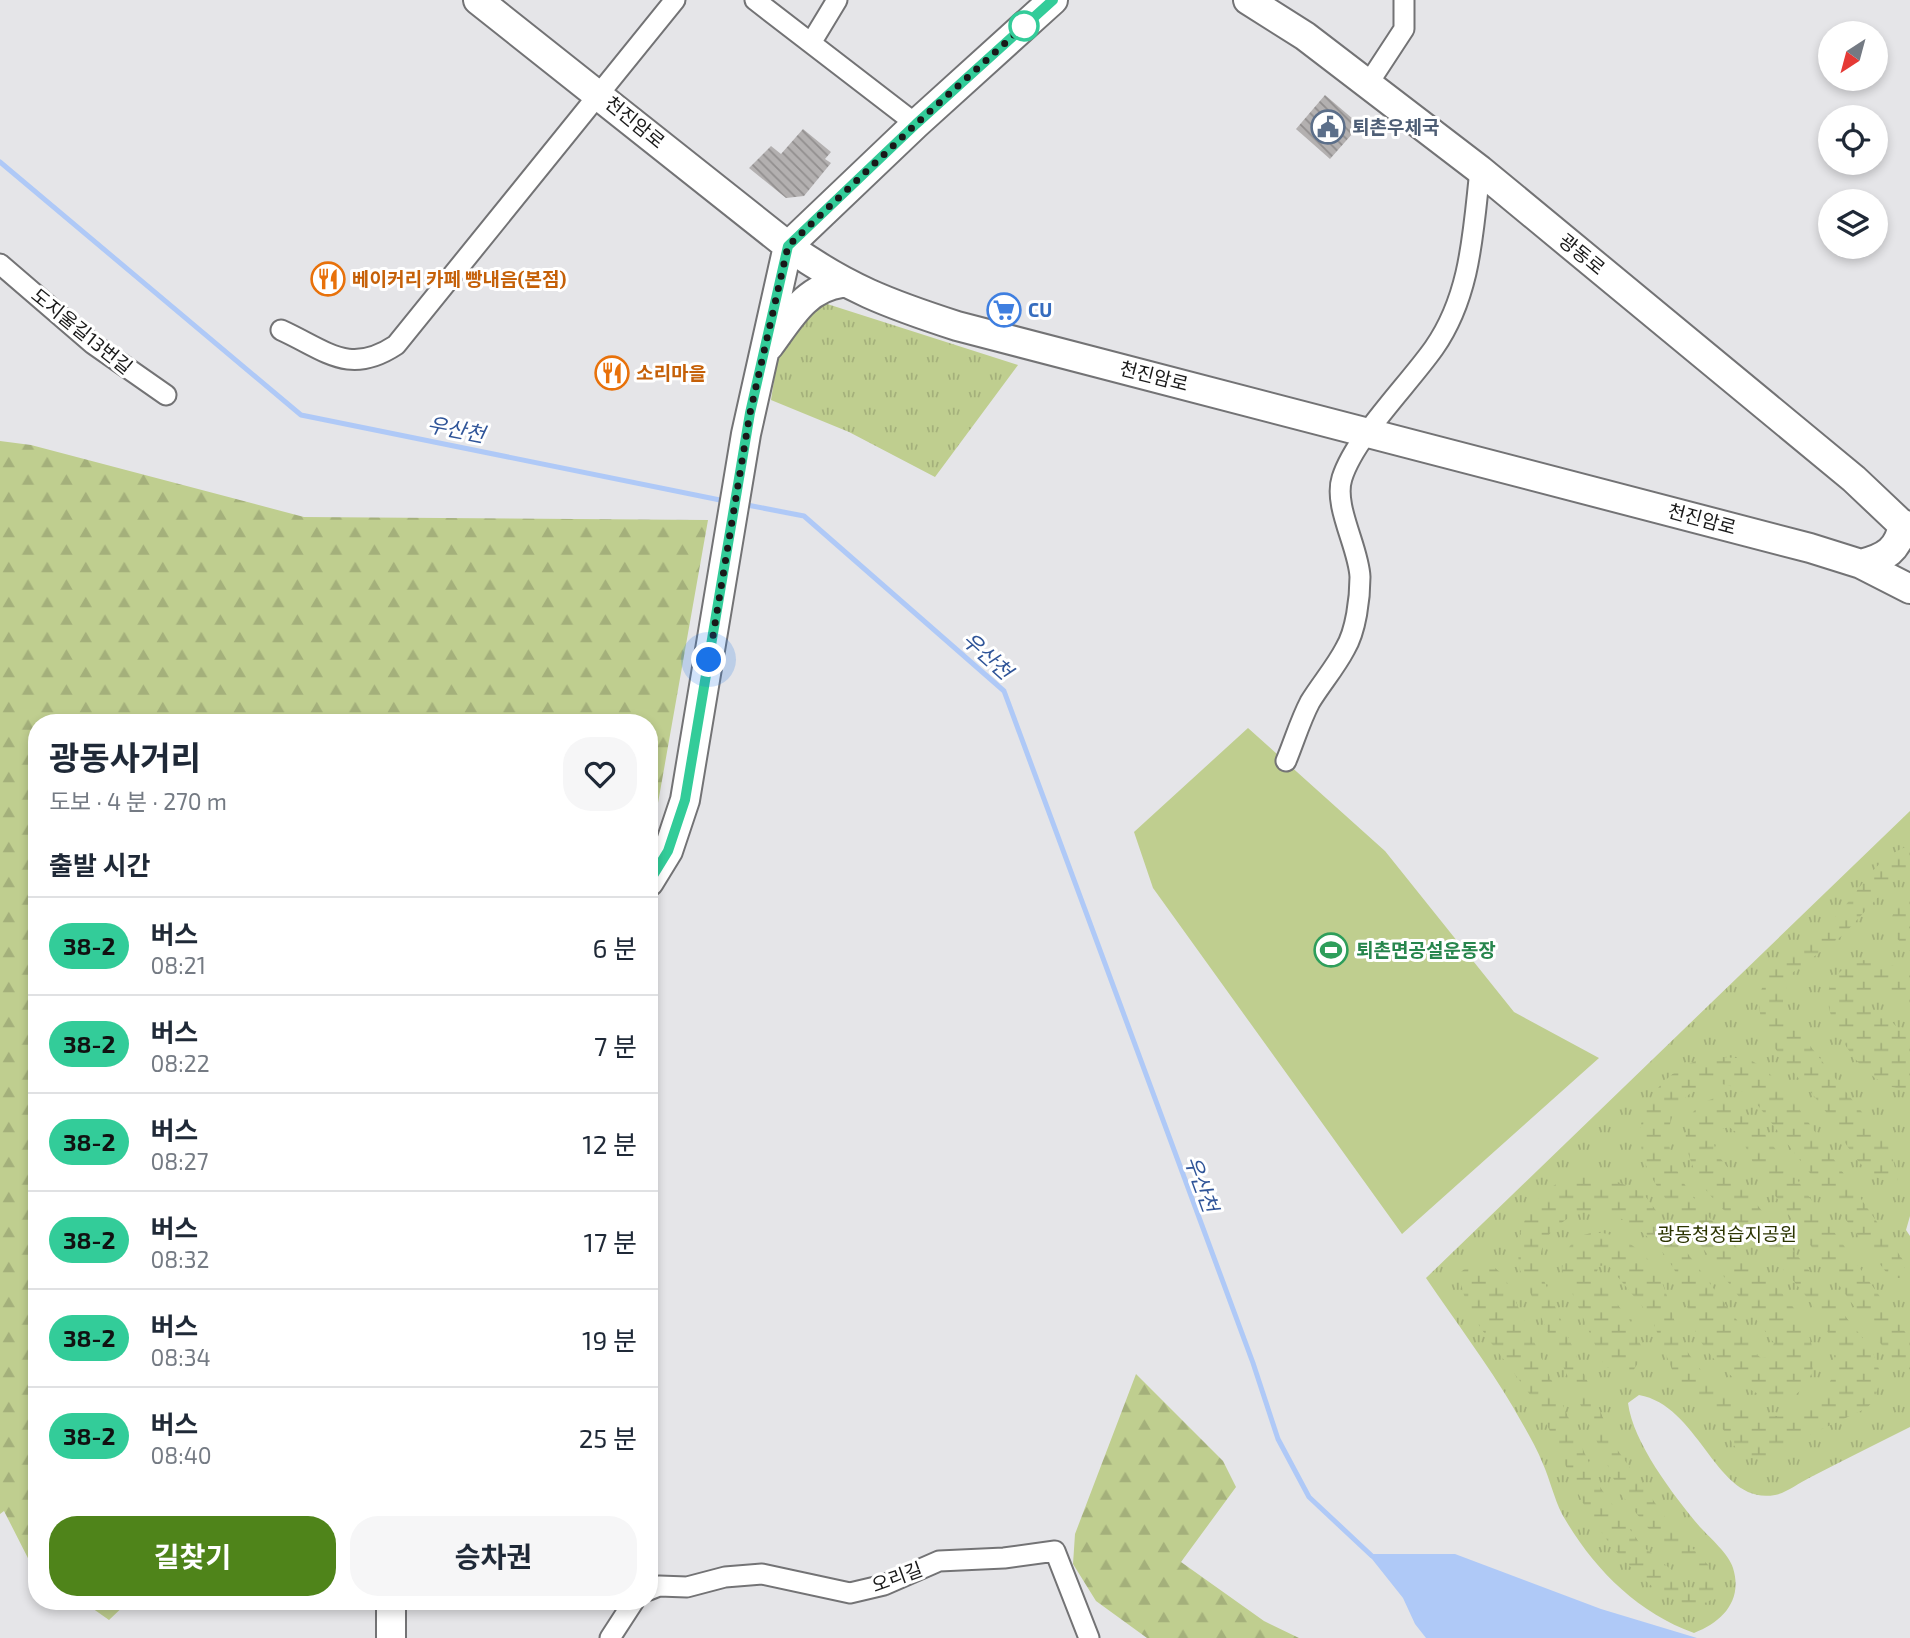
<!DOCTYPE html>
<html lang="ko">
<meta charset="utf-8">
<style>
:root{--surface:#fff;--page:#f6f6f7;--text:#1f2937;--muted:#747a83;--line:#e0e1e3;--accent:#4f841a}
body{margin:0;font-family:"Exo 2","Noto Sans KR",sans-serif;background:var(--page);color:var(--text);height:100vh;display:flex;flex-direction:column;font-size:26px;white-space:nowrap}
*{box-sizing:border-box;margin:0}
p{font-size:23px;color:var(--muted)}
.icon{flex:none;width:38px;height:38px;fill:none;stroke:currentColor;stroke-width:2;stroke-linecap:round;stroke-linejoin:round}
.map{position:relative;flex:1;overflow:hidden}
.drawer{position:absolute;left:28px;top:714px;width:630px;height:896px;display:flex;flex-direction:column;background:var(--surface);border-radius:28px;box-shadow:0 4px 10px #0003}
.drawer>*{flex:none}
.badge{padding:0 14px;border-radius:23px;font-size:24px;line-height:46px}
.needle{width:46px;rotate:216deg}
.controls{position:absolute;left:1818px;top:21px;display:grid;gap:14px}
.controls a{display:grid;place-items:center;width:70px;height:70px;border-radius:50%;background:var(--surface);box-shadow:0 4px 10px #0003;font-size:35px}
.you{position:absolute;width:35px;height:35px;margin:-18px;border:5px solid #fff;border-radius:50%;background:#1a73e8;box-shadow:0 0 0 10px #1a73e833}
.map>.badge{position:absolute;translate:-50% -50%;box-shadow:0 0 0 4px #fff}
h2{padding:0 21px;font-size:26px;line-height:63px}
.round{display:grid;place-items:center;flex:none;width:74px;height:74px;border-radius:28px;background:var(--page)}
.overview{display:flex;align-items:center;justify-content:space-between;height:119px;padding:0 21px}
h1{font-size:33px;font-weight:700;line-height:52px}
.button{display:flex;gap:14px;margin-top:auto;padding:14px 21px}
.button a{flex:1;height:80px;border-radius:28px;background:var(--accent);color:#fff;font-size:28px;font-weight:700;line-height:80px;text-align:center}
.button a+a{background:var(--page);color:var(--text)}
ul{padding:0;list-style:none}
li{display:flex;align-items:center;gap:21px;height:98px;padding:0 21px;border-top:2px solid var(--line)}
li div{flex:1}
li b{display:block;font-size:26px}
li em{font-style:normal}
li .badge{min-width:77px;font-weight:700;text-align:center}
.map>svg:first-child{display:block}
.grass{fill:url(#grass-tufts)}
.forest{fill:url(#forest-firs)}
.wetland{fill:url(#wetland-marsh)}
.pitch{fill:#bfce8f}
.water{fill:#afc9f7}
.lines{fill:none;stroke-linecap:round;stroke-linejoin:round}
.stream{stroke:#afc9f7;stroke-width:5}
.building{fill:url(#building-back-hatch)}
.street-casing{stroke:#737375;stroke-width:23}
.secondary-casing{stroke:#737375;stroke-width:32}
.street{stroke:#fff;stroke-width:19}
.secondary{stroke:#fff;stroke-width:28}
.line-casing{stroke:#fff;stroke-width:16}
.line{stroke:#3c9;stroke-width:10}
.walk{stroke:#191919;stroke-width:7;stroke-dasharray:0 12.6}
.stop-dot{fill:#fff;stroke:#3c9;stroke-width:3.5}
.labels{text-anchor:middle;stroke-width:6;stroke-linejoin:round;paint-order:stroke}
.street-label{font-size:19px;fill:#191919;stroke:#fff}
.service-label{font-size:19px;font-weight:bold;fill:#4e5e75;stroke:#fff;text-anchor:start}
.food-label{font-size:19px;font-weight:bold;fill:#c56008;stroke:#fff;text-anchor:start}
.shop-label{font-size:19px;font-weight:bold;fill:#366cbe;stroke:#fff;text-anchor:start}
.leisure-label{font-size:19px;font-weight:bold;fill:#27864d;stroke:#fff;text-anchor:start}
.park-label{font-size:19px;fill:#2b3400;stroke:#fff}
.water-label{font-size:21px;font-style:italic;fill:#2f5498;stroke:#fff}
</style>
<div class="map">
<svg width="1910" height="1638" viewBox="0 0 1910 1638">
<defs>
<pattern id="grass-tufts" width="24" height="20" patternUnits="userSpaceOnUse" patternTransform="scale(1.75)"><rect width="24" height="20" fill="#bfce8f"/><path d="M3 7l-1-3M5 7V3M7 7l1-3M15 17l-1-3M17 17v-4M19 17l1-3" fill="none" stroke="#a4b07b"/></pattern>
<pattern id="forest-firs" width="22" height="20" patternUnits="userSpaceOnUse" patternTransform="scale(1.75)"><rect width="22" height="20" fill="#bfce8f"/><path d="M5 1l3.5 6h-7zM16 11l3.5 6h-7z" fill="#a4b07b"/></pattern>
<pattern id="wetland-marsh" width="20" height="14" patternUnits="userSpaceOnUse" patternTransform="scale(1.75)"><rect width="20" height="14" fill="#bfce8f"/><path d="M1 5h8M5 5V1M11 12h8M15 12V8" fill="none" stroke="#a4b07b"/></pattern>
<pattern id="building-back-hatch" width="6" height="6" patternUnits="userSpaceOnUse" patternTransform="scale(1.75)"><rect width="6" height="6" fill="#b3b0b0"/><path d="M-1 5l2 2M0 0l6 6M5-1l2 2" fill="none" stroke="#918e8e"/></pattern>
</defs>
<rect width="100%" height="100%" fill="#e5e5e8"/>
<path class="grass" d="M821,302L1018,365L935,477L849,432L771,400L778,354Z
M1910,811V1216L1906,1230L1910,1236V1427C1876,1444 1842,1461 1809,1478C1799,1483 1786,1493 1775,1495C1716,1506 1701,1406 1639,1395L1628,1403C1633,1443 1674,1496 1700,1527C1710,1538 1729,1554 1733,1568C1743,1600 1723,1622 1694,1633C1636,1612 1592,1567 1562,1514C1554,1498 1550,1480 1543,1464C1535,1444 1523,1425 1513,1407C1487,1363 1455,1321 1426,1278Z"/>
<path class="forest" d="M0,441L31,445L304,517L708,520L658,803L649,828V723H37V1570L32,1566L4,1511L0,1514Z
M1136,1374L1223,1461L1236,1487L1181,1562L1264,1621L1299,1638H1147L1096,1601L1073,1564L1075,1534Z
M82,1601H129L109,1620Z"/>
<path class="wetland" d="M1910,845V875L1894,880L1843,935L1792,973L1784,994L1782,1010L1890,1148L1898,1180L1893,1183C1859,1177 1844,1138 1826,1112C1797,1069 1731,1024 1773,967C1788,947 1813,938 1831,921C1859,895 1871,859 1910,845Z
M1910,894V951C1883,929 1886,916 1910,894Z
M1857,960C1878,960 1892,963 1910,974V1008L1889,991L1878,987L1870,993C1866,1012 1880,1013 1893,1023C1899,1029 1904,1035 1910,1041V1088C1873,1097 1826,1029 1828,996C1829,978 1843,968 1857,960Z
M1710,1056L1749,1059L1765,1069L1789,1094L1903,1260L1906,1273L1903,1278H1895L1886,1272L1753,1099C1738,1088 1725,1080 1705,1086C1690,1091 1681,1100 1674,1113C1642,1178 1760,1261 1793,1307C1806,1325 1815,1343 1813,1366C1812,1375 1808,1382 1802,1389C1773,1421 1719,1369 1703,1345C1689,1324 1687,1298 1677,1275C1664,1246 1625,1211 1592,1211C1578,1210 1569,1217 1559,1225C1541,1239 1538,1255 1542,1276L1616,1448L1670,1524L1708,1565L1716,1590L1711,1600C1669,1626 1598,1535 1582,1501C1565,1467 1553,1432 1533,1400C1514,1367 1456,1311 1461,1272C1477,1257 1492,1261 1505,1278L1600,1487L1641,1545L1673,1571L1684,1588L1694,1590L1699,1585L1698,1576L1661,1544L1620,1493L1520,1270C1512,1231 1532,1187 1575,1177C1598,1172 1622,1183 1643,1193L1745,1331L1754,1352L1761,1358L1769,1357L1774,1343C1745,1305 1716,1266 1687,1227C1674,1209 1657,1190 1648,1170C1624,1116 1659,1070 1710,1056Z
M1715,1098L1731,1100L1757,1123L1910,1339V1378L1886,1351L1756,1169L1740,1135L1729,1127L1716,1131L1713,1141L1717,1154L1872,1350L1881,1375L1875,1399L1867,1408L1805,1437L1776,1459L1747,1458L1738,1451L1713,1415L1675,1377L1651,1317L1608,1265L1599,1266L1595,1277L1630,1320L1644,1353L1633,1371C1619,1374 1613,1373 1603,1363L1562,1270C1568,1214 1625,1229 1651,1263C1668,1285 1670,1315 1682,1341C1698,1379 1765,1438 1807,1408C1896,1344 1743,1239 1706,1190C1695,1174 1684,1150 1686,1131C1688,1113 1699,1103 1715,1098Z"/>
<path class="pitch" d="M1248,728L1385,851L1514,1012L1599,1058L1402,1234L1153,888L1134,832Z"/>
<path class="water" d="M1368,1554H1455L1601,1609L1697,1638H1426L1415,1624L1403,1598Z"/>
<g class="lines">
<path class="stream" d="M0,162L301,415L725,501
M742,504L804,516L1004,691L1253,1363L1278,1439L1309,1497L1372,1556"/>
</g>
<path class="building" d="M1325,95L1360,125L1330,159L1296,129Z
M803,129L831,152L825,159L831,163L804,196L786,198L749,168L771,146L781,154Z"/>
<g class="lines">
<defs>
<path id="street" d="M755,0L916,124
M811,43L837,0
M1368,84L1404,29V0
M0,264L93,344L166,395
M281,330C327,351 349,376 396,345L675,0
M1286,761C1294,742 1300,721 1310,702C1321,684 1335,668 1345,649C1356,631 1360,598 1360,577C1359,548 1333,506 1342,478C1355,437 1408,385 1434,348C1471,295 1473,232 1480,170
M649,1590L659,1586L687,1587L725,1577L762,1574L850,1593L884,1585L939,1561L1004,1558L1055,1551L1089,1638
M610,1638L634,1601"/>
<path id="secondary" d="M478,0L788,246C846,288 889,304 957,326L1810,548L1861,564L1910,589
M1248,0L1305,36L1480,170L1854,479L1910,532
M769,346C790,318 805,288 842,283
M1861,564C1885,558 1899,550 1903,524
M649,882L668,851L685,800L746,434L788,246L916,124L1053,0
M391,1601V1638"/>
</defs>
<use href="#street" class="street-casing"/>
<use href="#secondary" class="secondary-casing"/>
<use href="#street" class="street"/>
<use href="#secondary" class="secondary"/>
</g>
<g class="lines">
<defs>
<path id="line" d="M649,882L668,851L685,800L750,413L788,246L916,124L1053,0"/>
</defs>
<use href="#line" class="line-casing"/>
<use href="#line" class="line"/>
<path class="walk" d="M709,660L750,413L788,246L916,124L1024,26"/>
</g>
<defs>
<symbol id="civic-ring" viewBox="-11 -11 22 22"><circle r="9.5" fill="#fff" stroke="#5c6f8a" stroke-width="1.5"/><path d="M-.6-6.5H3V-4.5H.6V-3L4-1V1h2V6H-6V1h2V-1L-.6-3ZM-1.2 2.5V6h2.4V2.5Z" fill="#5c6f8a"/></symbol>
<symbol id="restaurant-ring" viewBox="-11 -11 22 22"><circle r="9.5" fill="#fff" stroke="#e8710a" stroke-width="1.5"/><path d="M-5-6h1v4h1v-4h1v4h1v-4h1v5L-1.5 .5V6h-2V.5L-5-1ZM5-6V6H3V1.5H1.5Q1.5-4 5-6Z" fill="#e8710a"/></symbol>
<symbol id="supermarket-ring" viewBox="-11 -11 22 22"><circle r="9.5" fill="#fff" stroke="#3f7fe0" stroke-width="1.5"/><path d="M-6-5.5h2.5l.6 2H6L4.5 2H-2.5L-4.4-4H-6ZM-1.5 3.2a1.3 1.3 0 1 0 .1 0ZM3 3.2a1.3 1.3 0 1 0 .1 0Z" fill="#3f7fe0"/></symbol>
<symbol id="stadium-ring" viewBox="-11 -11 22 22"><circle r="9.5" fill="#fff" stroke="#2e9e5b" stroke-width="1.5"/><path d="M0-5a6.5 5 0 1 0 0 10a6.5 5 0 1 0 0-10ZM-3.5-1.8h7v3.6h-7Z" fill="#2e9e5b"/></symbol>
</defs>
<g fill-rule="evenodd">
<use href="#civic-ring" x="1309" y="108" width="38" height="38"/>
<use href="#restaurant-ring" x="309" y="260" width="38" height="38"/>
<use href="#supermarket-ring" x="985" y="291" width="38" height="38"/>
<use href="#restaurant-ring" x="593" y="354" width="38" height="38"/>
<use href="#stadium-ring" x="1312" y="931" width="38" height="38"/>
</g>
<circle class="stop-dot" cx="1024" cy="26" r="14"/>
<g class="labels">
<g class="street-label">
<text transform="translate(635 122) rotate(39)" y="7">천진암로</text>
<text transform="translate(1582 254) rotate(39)" y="7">광동로</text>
<text transform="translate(82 331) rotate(39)" y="7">도지울길13번길</text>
<text transform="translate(1154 376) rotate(14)" y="7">천진암로</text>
<text transform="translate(1702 519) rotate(15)" y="7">천진암로</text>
<text transform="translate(897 1577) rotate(-20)" y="7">오리길</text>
</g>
<g class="service-label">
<text x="1352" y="134">퇴촌우체국</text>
</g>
<g class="food-label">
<text x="352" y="286">베이커리 카페 빵내음(본점)</text>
<text x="636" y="380">소리마을</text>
</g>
<g class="shop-label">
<text x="1028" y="317">CU</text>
</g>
<g class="leisure-label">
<text x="1356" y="957">퇴촌면공설운동장</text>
</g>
<g class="park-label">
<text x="1727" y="1241">광동청정습지공원</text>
</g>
<g class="water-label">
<text transform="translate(456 430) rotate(11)" y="7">우산천</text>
<text transform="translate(987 656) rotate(42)" y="7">우산천</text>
<text transform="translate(1201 1184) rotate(70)" y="7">우산천</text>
</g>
</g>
</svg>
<div class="controls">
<a><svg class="needle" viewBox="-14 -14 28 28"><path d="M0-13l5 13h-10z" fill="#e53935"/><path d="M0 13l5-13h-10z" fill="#747a83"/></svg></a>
<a><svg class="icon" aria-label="locate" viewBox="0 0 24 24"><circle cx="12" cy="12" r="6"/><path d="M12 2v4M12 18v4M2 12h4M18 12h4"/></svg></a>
<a><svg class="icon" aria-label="layers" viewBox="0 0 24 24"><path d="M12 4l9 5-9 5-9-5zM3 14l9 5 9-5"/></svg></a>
</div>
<div class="you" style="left:709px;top:660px"></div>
<section class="drawer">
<div class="overview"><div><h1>광동사거리</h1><p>도보 · 4 분 · 270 m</p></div><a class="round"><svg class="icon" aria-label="heart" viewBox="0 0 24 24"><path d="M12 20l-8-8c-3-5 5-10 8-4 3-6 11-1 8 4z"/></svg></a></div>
<h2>출발 시간</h2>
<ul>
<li><span class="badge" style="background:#3c9;color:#111">38-2</span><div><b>버스</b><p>08:21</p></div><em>6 분</em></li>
<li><span class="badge" style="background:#3c9;color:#111">38-2</span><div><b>버스</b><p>08:22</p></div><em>7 분</em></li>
<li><span class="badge" style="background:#3c9;color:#111">38-2</span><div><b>버스</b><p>08:27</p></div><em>12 분</em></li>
<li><span class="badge" style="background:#3c9;color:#111">38-2</span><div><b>버스</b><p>08:32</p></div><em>17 분</em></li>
<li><span class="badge" style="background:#3c9;color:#111">38-2</span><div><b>버스</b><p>08:34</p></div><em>19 분</em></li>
<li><span class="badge" style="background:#3c9;color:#111">38-2</span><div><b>버스</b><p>08:40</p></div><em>25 분</em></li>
</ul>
<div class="button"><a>길찾기</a><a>승차권</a></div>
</section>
</div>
